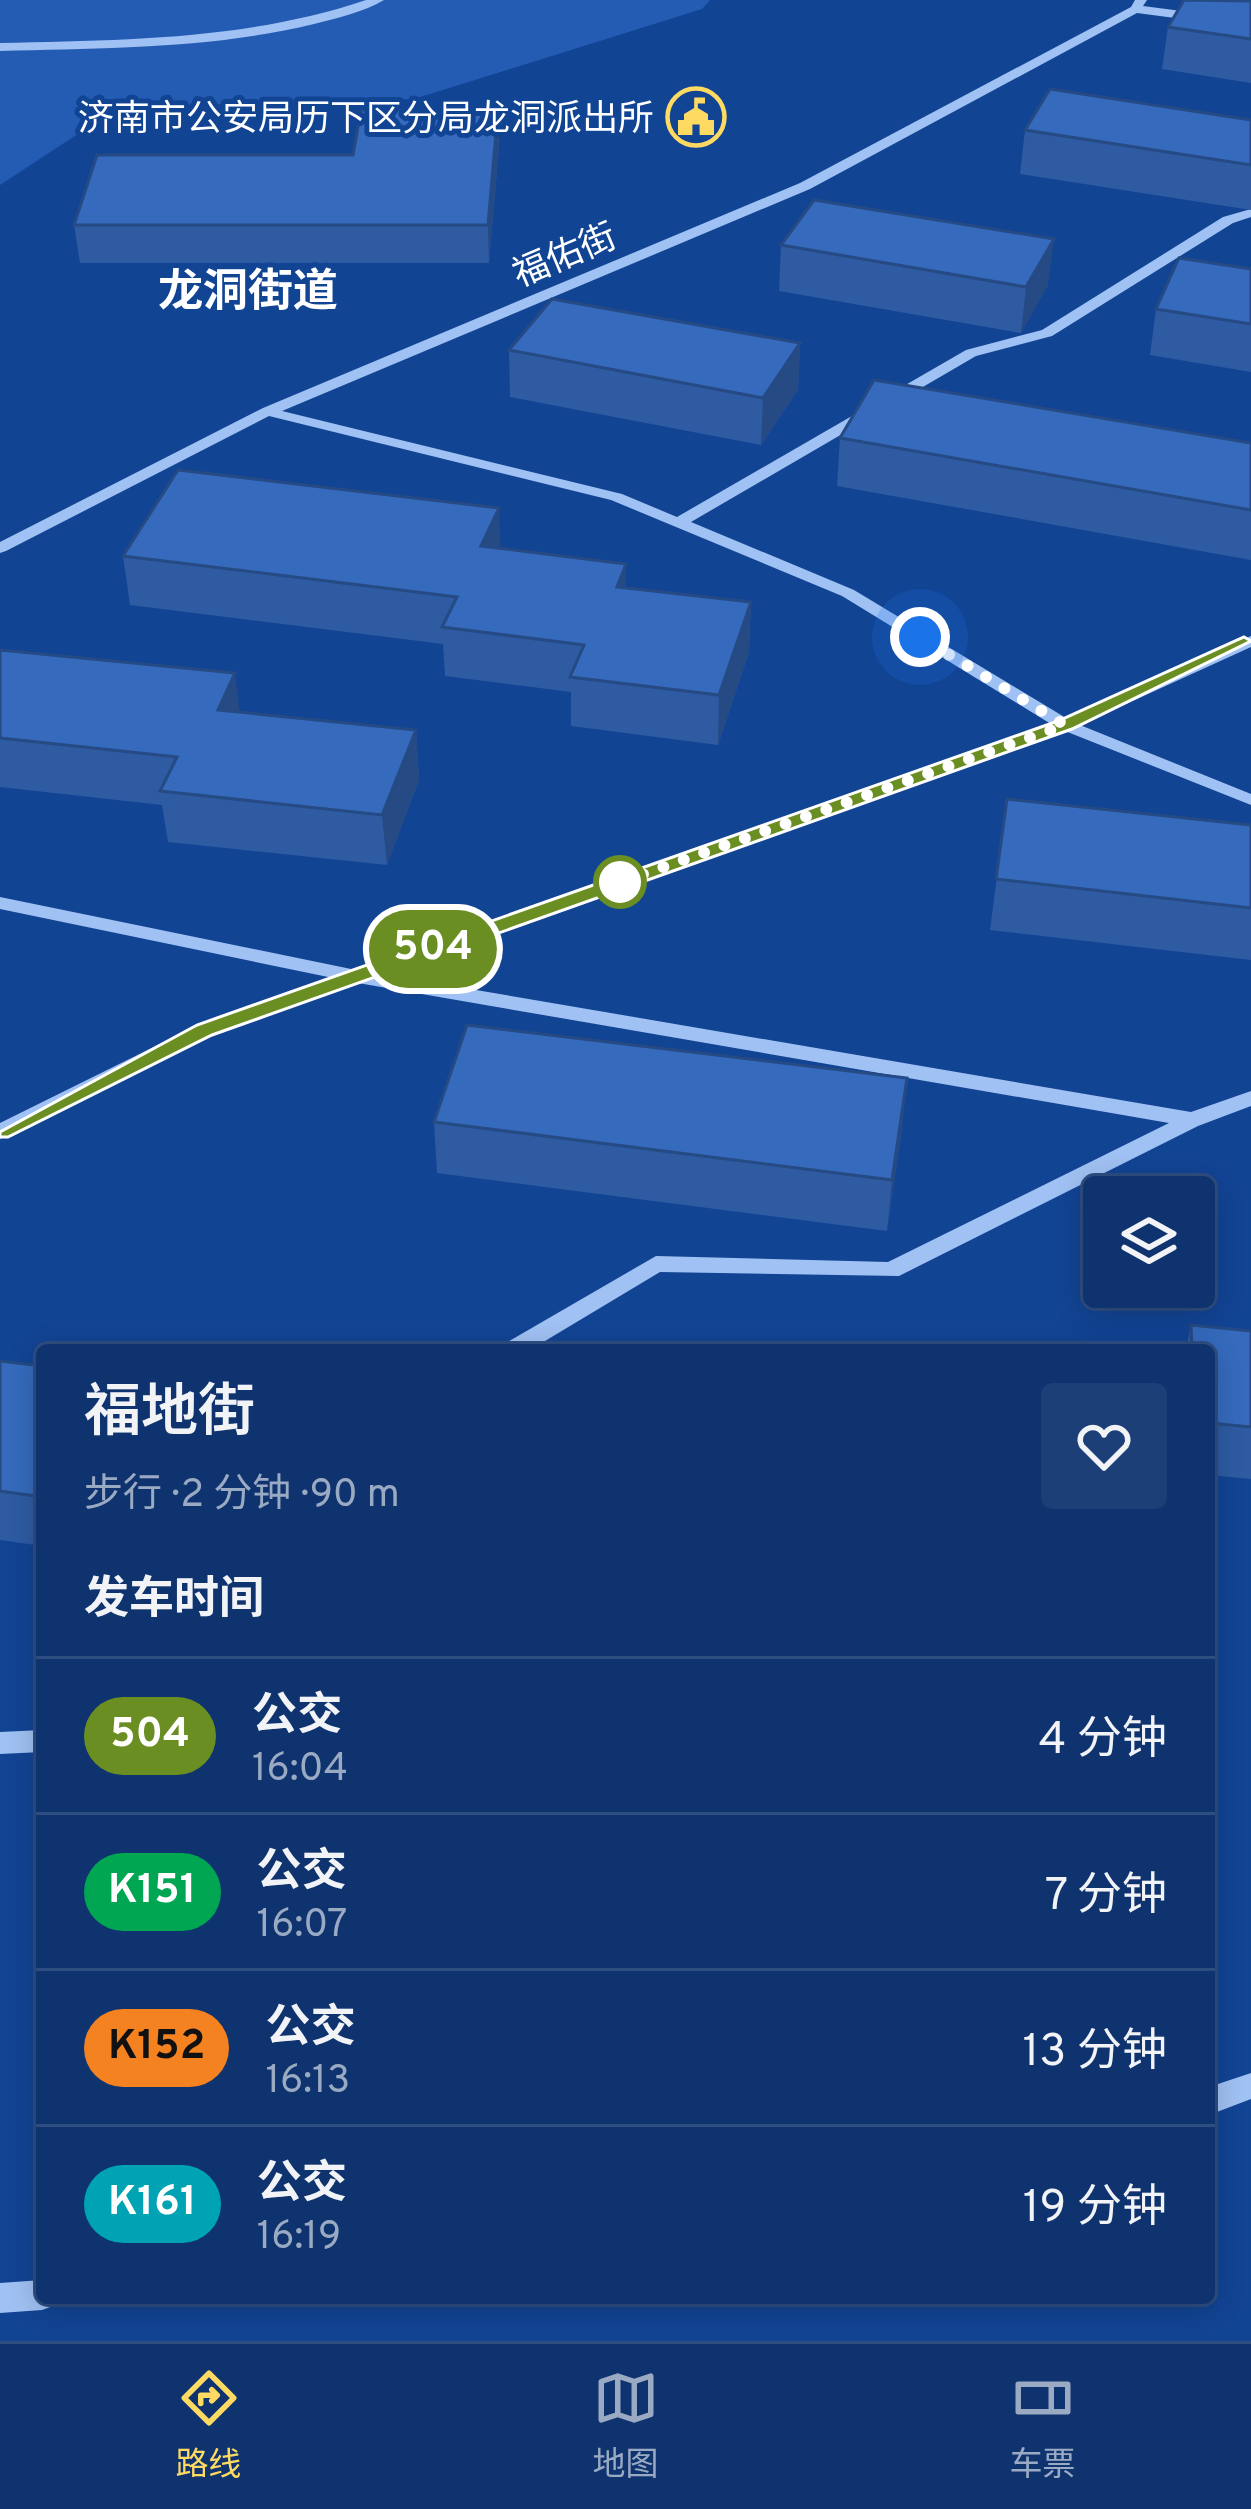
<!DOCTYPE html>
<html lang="zh">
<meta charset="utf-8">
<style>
:root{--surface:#0e336f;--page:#1c3f77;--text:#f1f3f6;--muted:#9baac3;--line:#2e4e82;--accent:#ffda62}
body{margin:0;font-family:Overpass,"Noto Sans SC",sans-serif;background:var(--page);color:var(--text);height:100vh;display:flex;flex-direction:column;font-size:45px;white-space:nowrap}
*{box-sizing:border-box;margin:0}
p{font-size:39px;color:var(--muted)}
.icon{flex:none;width:66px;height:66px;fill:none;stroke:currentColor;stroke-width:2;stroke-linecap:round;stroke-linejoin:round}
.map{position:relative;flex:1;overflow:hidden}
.panel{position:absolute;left:36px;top:1344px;width:1179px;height:960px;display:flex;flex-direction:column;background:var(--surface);border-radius:12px;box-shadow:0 6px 30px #0003,0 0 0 3px var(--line)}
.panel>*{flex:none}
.badge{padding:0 24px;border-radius:39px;font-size:42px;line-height:78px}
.controls{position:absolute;left:1083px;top:1176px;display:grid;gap:24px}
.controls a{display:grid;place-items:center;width:132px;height:132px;border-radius:12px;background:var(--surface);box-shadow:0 6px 30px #0003,0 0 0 3px var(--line);font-size:60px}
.you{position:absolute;width:60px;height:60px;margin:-30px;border:9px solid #fff;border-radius:50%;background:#1a73e8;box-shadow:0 0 0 18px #1a73e833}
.map>.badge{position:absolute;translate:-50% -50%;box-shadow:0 0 0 6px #fff}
h2{padding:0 48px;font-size:45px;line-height:108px}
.round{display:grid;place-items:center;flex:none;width:126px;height:126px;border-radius:12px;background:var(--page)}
.summary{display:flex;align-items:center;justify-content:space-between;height:204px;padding:0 48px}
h1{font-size:57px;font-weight:600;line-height:90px}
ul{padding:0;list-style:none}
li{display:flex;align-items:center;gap:36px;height:156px;padding:0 48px;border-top:3px solid var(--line)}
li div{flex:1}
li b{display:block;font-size:45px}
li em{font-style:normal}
li .badge{min-width:132px;font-weight:700;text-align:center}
.menu{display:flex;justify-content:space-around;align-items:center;height:168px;border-top:3px solid var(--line);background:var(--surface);font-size:33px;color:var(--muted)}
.menu a{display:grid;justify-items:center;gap:6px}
.menu .selected{color:var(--accent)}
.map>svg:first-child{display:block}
.green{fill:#245cb4}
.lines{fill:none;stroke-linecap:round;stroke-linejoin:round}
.minor{fill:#a0c1f3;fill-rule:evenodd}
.wall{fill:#2e5ba2}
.shaded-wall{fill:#254a84}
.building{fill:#356abc;stroke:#254a84;stroke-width:3}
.line{fill:#6b8e23;stroke:#fff;stroke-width:3}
.walk{stroke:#fff;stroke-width:12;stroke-dasharray:0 21.6}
.stop-dot{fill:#fff;stroke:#6b8e23;stroke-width:6}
.labels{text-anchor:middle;stroke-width:10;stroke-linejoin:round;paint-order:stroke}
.far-poi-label{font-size:36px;fill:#fff;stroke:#124494;text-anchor:end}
.far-street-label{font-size:36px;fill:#fff;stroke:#124494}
.far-district-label{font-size:45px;font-weight:bold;fill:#fff;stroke:#124494}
</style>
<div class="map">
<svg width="1251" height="2341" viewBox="0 0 1251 2341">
<rect width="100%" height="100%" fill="#124494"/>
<path class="green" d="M0,0H710L702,9L414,99L119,107L0,185Z"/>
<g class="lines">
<path class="minor" d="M366,0H384C364,12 337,18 314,24C211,49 105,48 0,51V43C125,40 247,40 366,0Z
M1135,0H1147L1143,6L1251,20V28L1137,13L810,189L282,411L622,494L677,517L966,350L1042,330L1223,217L1251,209V217L1233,223L1052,336L976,356L691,522L854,590L1066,718L1251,636V647L1080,725L1251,794V805L1065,731L382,974L1191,1112L1251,1091V1106L1198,1126L899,1276L660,1272L530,1350H501L504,1344L656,1256L888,1262L1169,1123L358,983L212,1035L0,1139V1123L198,1025L333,978L0,909V897L356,970L1051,724L842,596L611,500L269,416L6,551L0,553V542L263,408L800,183L1131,7Z
M42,1730V1752L0,1754V1732Z
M1251,2073V2099L1209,2115V2087Z
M42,2280V2298H56L53,2306L42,2310L0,2313V2283Z"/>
</g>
<path class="wall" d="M1251,1V83L1162,69L1168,27Z
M498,110L499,147L489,263H80L74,225L353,155Z
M1251,120V210L1020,174L1025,130Z
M781,245L1048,285L1021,333L779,291Z
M1251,269V372L1150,355L1156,309Z
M800,343L798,390L761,445L510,397L509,350Z
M840,438L1251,443V560L837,486Z
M500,549L626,588L751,602L749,652L718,745L571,726V692L445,676L443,644L130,605L123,556Z
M0,650L240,712L416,730L419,780L387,865L168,842L162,805L0,787Z
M1007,799L1251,825V960L990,930Z
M434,1122L902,1129L887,1231L437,1173Z
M1191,1325L1251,1331V1479L1209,1475V1350H1186Z
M0,1361L42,1366V1546L0,1540Z"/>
<path class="shaded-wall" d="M498,110L499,147L489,263L488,225Z
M1054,239L1048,285L1021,333L1026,287Z
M800,343L798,390L761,445L763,398Z
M499,508L501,556L481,546Z
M626,564V613L617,587Z
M751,602L749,652L718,745L719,695Z
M235,673L241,723L218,710Z
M416,730L419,780L387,865L382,815Z
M907,1078L902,1129L887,1231L892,1180Z"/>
<path class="building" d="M1184,0L1251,1V39L1168,27Z
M1050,89L1251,120V165L1025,130Z
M361,110H498L488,225H74L97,155H353Z
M814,200L1054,239L1026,287L781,245Z
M1179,258L1251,269V324L1156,309Z
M552,299L800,343L763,398L509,350Z
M874,380L1251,443V510L840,438Z
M178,470L499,508L481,546L626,564L617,587L751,602L719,695L570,677L584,645L442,627L457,597L123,556Z
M0,650L235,673L218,710L416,730L382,815L160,791L177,757L0,738Z
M1007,799L1251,825V908L996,879Z
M467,1025L907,1078L892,1180L434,1122Z
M1191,1325L1251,1331V1427L1209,1423V1350H1192Z
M0,1361L42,1366V1497L0,1491Z"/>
<path class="line" d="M1244,637L1251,641L1072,729L212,1035L8,1137H0V1132L197,1025L1058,721Z"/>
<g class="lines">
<path class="walk" d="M620,882L601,889L1065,725L920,637"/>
</g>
<defs>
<symbol id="civic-ring" viewBox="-11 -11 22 22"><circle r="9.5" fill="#124494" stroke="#ffda62" stroke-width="1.5"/><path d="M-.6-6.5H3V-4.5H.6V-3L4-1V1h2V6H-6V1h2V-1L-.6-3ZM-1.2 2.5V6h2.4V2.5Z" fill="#ffda62"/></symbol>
</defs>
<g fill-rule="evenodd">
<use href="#civic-ring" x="663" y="84" width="66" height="66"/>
</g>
<circle class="stop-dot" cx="620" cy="882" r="24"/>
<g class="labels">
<g class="far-poi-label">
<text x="654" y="130">济南市公安局历下区分局龙洞派出所</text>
</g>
<g class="far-street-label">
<text transform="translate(564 254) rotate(-23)" y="13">福佑街</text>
</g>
<g class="far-district-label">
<text x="248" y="306">龙洞街道</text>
</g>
</g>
</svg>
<div class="controls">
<a><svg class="icon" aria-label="layers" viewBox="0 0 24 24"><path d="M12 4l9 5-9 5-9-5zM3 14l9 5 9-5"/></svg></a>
</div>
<div class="you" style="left:920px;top:637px"></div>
<b class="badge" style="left:433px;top:949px;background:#6b8e23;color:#fff">504</b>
<section class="panel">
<div class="summary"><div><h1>福地街</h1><p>步行 · 2 分钟 · 90 m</p></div><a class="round"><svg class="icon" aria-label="heart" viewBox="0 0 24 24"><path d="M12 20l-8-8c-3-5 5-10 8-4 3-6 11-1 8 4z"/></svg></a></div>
<h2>发车时间</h2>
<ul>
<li><span class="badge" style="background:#6b8e23;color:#fff">504</span><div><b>公交</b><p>16:04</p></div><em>4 分钟</em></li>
<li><span class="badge" style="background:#00a651;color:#fff">K151</span><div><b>公交</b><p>16:07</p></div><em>7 分钟</em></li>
<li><span class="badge" style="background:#f58220;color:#111">K152</span><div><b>公交</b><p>16:13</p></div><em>13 分钟</em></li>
<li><span class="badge" style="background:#00a3b4;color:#fff">K161</span><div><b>公交</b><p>16:19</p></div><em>19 分钟</em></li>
</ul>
</section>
</div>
<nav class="menu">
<a class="selected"><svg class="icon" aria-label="directions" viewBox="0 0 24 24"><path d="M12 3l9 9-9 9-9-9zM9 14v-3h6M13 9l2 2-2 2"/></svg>路线</a>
<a><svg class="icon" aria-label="map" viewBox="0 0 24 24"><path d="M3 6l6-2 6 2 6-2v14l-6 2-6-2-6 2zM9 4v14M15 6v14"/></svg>地图</a>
<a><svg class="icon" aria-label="tickets" viewBox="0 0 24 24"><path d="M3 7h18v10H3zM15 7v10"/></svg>车票</a>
</nav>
